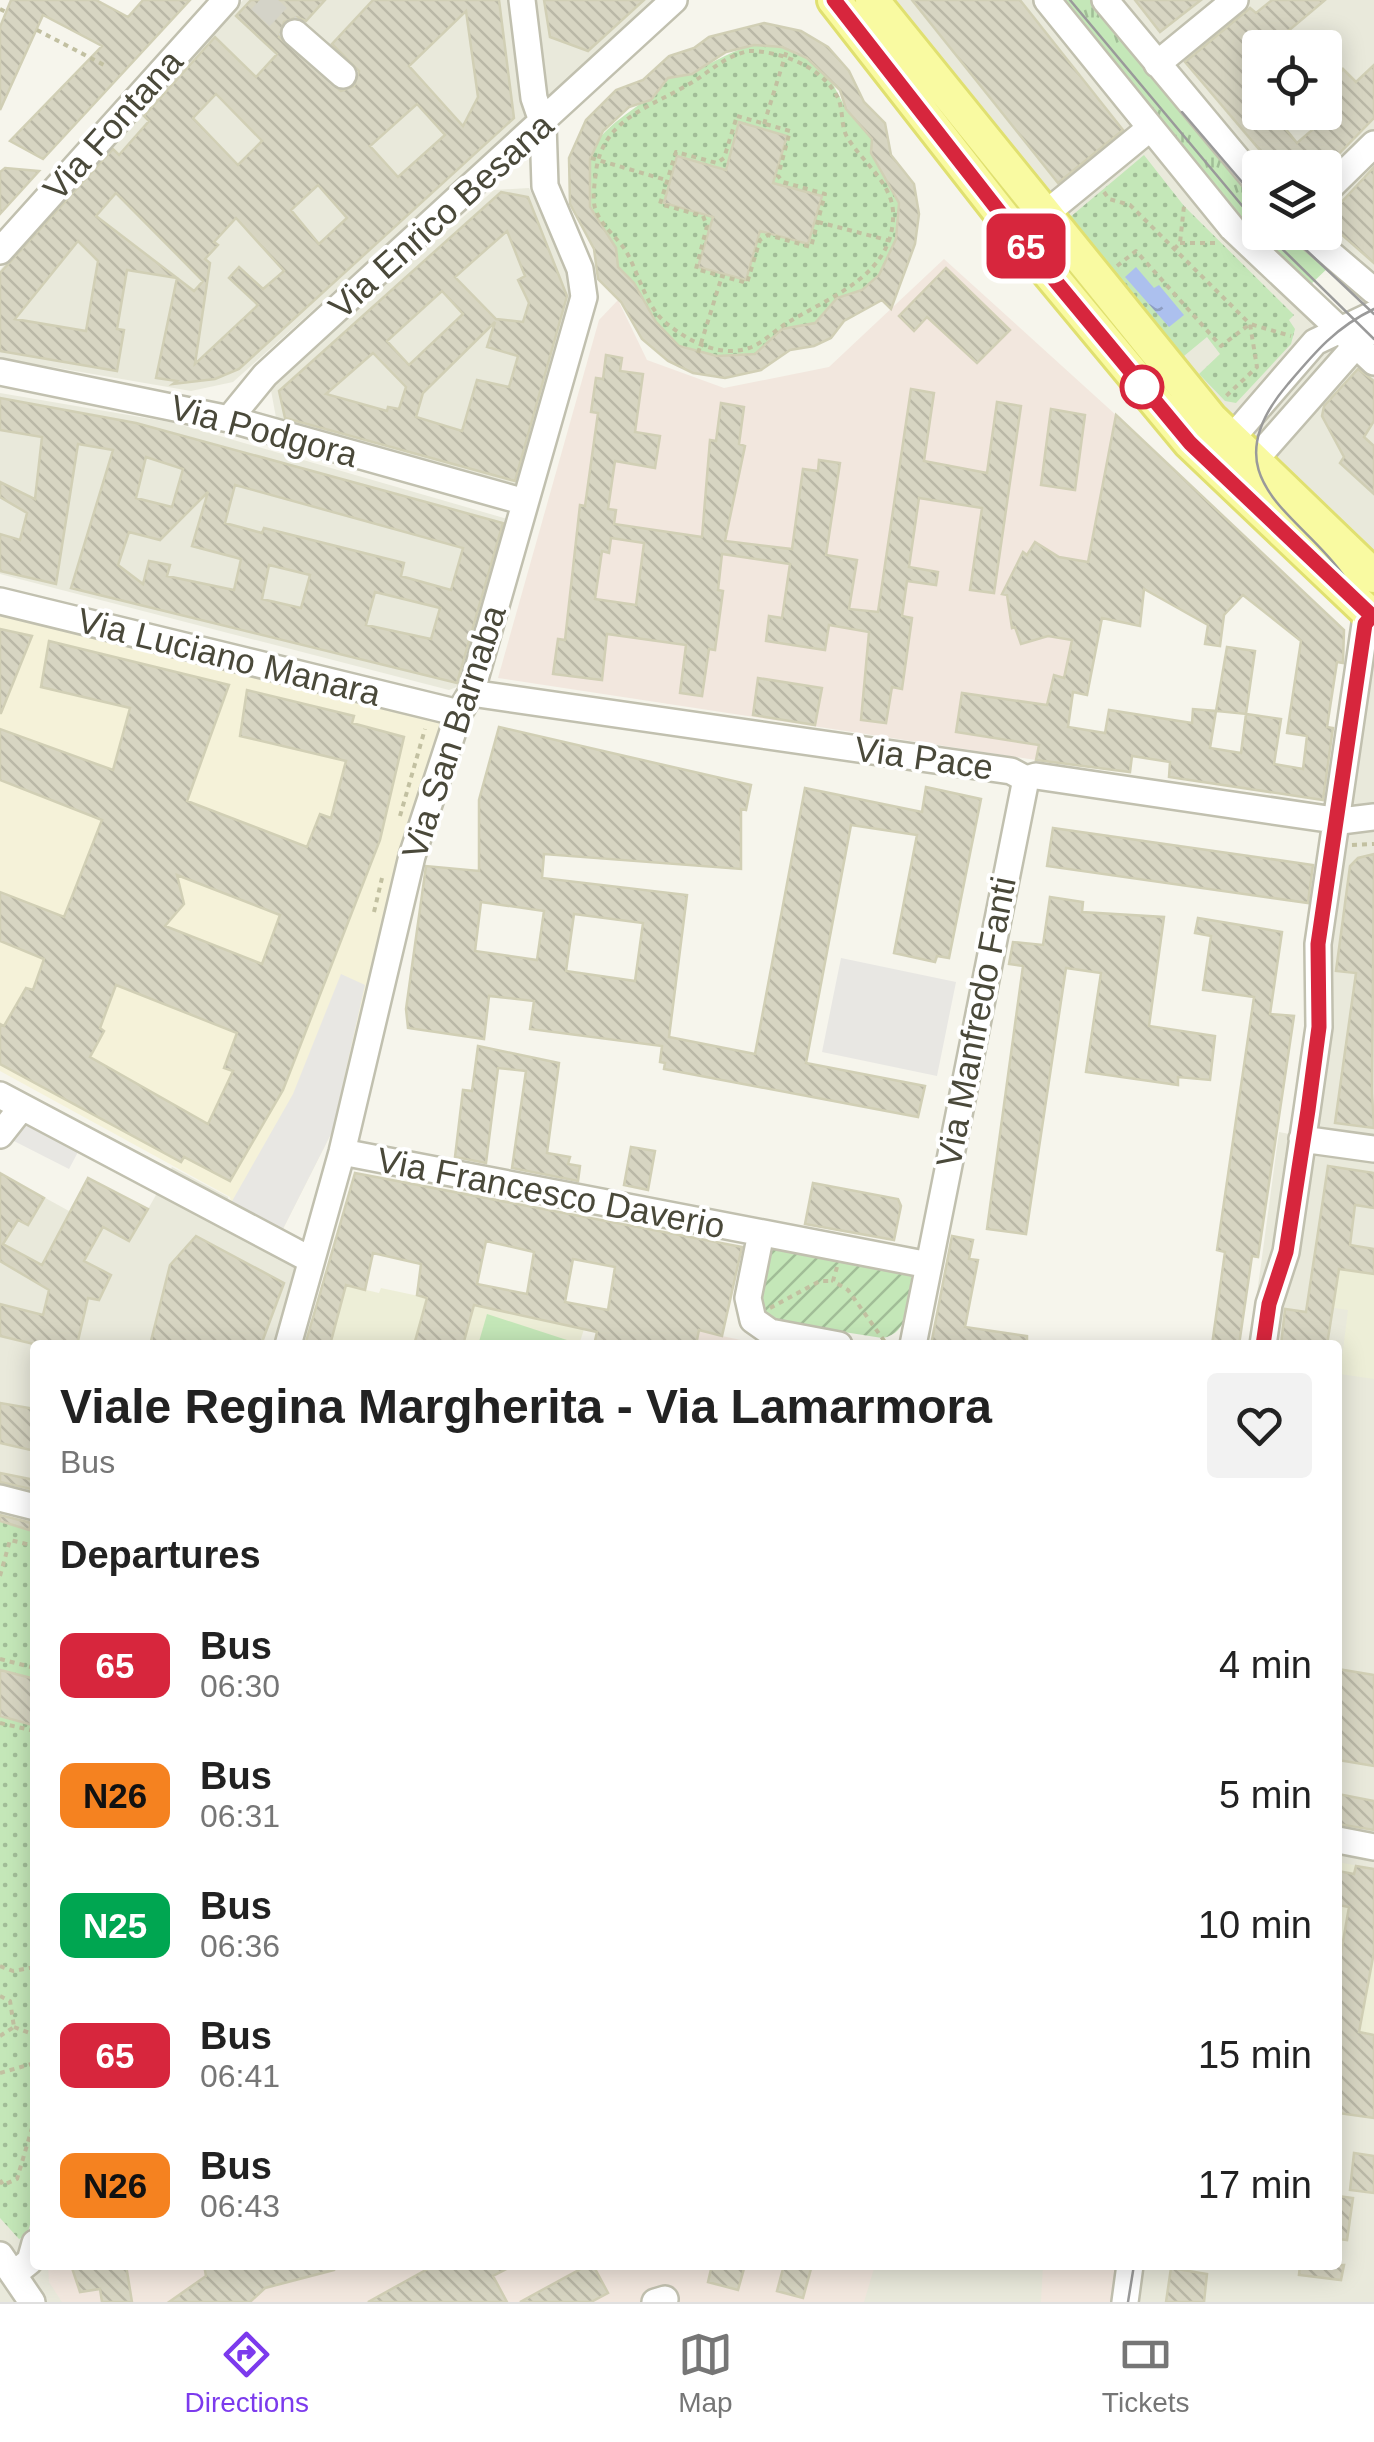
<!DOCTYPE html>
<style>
:root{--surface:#fff;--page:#f2f2f2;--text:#222;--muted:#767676;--line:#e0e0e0;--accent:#7c3aed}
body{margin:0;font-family:Arial,sans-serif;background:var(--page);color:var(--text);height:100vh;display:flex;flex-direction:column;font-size:38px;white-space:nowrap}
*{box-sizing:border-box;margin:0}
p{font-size:32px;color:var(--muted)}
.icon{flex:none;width:55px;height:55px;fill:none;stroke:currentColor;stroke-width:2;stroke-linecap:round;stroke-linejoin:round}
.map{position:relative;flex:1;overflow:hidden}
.drawer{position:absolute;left:30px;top:1340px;width:1312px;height:930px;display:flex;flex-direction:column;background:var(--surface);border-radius:10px;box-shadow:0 5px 25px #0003}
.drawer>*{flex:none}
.badge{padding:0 20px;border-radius:15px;font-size:35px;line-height:65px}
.fabs{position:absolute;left:1242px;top:30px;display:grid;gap:20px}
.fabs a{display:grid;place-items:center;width:100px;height:100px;border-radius:10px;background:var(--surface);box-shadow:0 5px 25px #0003;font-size:50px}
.map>.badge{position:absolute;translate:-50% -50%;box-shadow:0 0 0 5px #fff}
h2{padding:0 30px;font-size:38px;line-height:90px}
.round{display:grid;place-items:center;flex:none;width:105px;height:105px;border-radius:10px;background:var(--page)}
.summary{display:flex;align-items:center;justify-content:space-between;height:170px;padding:0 30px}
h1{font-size:48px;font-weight:700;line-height:75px}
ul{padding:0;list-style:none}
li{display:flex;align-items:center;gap:30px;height:130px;padding:0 30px}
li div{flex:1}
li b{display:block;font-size:38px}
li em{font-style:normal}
li .badge{min-width:110px;font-weight:700;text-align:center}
.tab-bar{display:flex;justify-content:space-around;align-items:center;height:140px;border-top:2px solid var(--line);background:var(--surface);font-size:28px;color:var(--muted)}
.tab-bar a{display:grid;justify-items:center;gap:5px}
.tab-bar .selected{color:var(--accent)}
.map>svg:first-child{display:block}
.residential{fill:#e9e9db;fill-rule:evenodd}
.commercial{fill:#f5f2d9}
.education{fill:#edeed7}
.medical{fill:#f2e7de}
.grass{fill:url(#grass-tufts)}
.park{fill:url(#park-dots)}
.garden{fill:url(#garden-furrows)}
.pitch{fill:#c4e7b8}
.parking{fill:#e8e7e3}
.water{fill:url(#water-ripples)}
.building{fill:url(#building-back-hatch);stroke:#d1cfb5;stroke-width:2.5;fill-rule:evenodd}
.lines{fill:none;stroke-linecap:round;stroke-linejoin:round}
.minor-tunnel{stroke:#d4d3c8;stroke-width:25;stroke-dasharray:25 12;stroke-linecap:butt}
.minor-casing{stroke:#c1c0af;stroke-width:30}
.major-casing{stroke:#e0e070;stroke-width:38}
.path{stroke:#c2c0a1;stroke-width:4;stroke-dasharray:5 5;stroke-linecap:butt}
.minor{stroke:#fff;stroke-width:25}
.major{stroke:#f9faa1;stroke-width:32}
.tram{stroke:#9a9a9a;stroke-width:2.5}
.line-casing{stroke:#fff;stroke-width:22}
.line{stroke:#d7263d;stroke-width:15}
.stop-dot{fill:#fff;stroke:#d7263d;stroke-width:5}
.labels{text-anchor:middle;stroke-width:8;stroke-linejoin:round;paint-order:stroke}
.street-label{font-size:35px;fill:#4a493a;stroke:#fff}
</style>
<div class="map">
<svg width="1374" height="2302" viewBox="0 0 1374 2302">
<defs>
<pattern id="grass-tufts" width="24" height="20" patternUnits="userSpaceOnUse" patternTransform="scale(2.5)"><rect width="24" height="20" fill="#c4e7b8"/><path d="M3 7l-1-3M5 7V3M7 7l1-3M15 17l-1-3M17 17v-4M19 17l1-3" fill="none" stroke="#a1bd97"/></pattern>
<pattern id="park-dots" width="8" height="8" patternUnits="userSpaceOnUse" patternTransform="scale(2.5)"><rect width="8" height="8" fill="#c4e7b8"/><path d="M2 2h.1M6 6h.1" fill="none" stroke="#a1bd97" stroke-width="1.8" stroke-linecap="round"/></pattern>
<pattern id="garden-furrows" width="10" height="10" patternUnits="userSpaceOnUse" patternTransform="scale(2.5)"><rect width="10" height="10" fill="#c4e7b8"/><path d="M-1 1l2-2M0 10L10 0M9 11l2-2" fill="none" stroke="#a1bd97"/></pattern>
<pattern id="water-ripples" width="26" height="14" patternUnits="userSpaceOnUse" patternTransform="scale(2.5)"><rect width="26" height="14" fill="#acc0ee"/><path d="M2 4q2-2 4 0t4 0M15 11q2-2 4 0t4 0" fill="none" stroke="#8e9ec2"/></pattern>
<pattern id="building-back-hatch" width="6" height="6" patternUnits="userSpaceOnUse" patternTransform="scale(2.5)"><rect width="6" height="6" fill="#d7d5c2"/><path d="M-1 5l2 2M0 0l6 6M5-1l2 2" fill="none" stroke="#bab8a7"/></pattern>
</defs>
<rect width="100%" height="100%" fill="#f6f5ec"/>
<path class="residential" d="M243,0H659L233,382L191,391L0,358V270Z
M870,0H1042L1145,128L1044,211Z
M1115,0H1374V288L1315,233L1325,232V168H1260ZM1260,48H1325V112H1260Z
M1148,133L1374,365V573L1047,216Z
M529,188L569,269L571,298L522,488L277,423L270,385L494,190Z
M0,393L175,423L511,520L464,684L449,690L0,574Z
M1374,636V1148L1310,1138L1318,969Z
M1279,1132L1374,1151V1853L1338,1847V1345H1250Z
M172,1167L228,1197L229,1205L324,1258L300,1345H35V1489L0,1481V1173L69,1211L88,1178L148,1209Z
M0,1482L35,1491V2265H1338V1853L1374,1859V2302H0Z"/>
<path class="commercial" d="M0,615L444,719L391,884L332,1132L282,1231L231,1203L230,1197L0,1071Z"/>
<path class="education" d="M1316,1236L1374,1249V1379L1340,1374L1348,1310L1307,1304Z
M324,1280L379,1293L381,1288L428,1298L430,1294L584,1329L579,1345H303Z
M1338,1862L1374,1869V2078L1351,2009L1338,2007Z"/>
<path class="medical" d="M944,259L1116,415L1064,678L1053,676L1036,760L498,678L599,320L618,300L647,360L724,388L829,367Z
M699,1330L722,1336L764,1345H696Z
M48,2265H875L864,2302H62L49,2282Z
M1043,2265H1117L1111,2302H1041Z"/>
<path class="grass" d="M1057,0H1095L1260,193V232L1298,233L1331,265L1308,287L1200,175Z"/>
<path class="park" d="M754,45L782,47L807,58L828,75L846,109L872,139L899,203L896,239L879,275L862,290L837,298L815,323L782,329L755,354L717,356L679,346L656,322L634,283L618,267C615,241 596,229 590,205C569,128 635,120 668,78C701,73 722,53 754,45Z
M1144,155L1184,206L1294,315L1289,320L1295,329L1291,344L1236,403L1225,401L1199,374L1220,354L1207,337L1184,356L1069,218Z
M33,1514L35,1515V1679L0,1670V1521L28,1529Z
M35,1712V2207L27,2235L19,2239L0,2218V1716L31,1724Z"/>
<path class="garden" d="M766,1247L912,1273C908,1298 911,1334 882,1338L768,1320L755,1305Z"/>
<path class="pitch" d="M487,1314L570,1341L568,1345H478Z"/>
<path class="parking" d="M841,958L956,982L937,1076L822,1052Z
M341,974L365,985L332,1132L282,1231L231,1203L293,1094Z
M19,1122L78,1152L69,1169L10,1139Z"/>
<path class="water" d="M1136,267L1154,288L1159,285L1184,315L1169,327L1125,277Z"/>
<path class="building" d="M11,0H96L128,17L143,0H190L43,159L10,141L102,46L43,15L0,110V27Z
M251,0H325L306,21L297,17L284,22L279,37L341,91L354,86L359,71L332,44L373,0H499L514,118L239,369L215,379L173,384L177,381L156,378L177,278L127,270L117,329L124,330L117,371L0,351V273L113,149L119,155L149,121L144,116L215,37L256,77L277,54L236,16ZM466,11L478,97L463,126L409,66ZM216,94L262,141L238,165L193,118ZM417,104L445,135L398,177L370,146ZM318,185L347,218L319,244L291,210ZM116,193L203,281L194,291L96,216ZM236,218L284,271L263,289L239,267L229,278L258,305L195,364L210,263L205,259L218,245L214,242ZM78,241L98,261L86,331L15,319Z
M544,0H644L588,51L550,37Z
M912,0H1020L1123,130L1058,183Z
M1135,0H1201L1160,32Z
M1272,0H1325L1281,37L1291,48H1260V112H1272L1297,143L1325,119V94L1343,69L1356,82L1374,65V118L1325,168H1275L1185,62L1250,8L1256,13Z
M764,23L801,31L828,47L849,71L864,102L885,123L891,155L914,184L919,214L915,244L891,309L882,300L844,321L831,338L814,346L790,350L761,370L725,378L693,373L668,361L642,339L621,302L598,279L594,249L570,204L569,158L586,120L616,90L643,80L669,56L694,48L709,37ZM754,45L782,47L807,58L840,90L846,109L872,139L871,153L899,203L896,239L879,275L862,290L837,298L815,323L782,329L755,354L717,356L679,346L656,322L634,283L618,267L616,248L590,207V159L603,131L629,107L651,100L668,78L692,74L726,52Z
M739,122L787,136L773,183L822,196L808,244L760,231L746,280L698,267L713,217L664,203L677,156L726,170Z
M1374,167V263L1325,220Z
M5,168L39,171L0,214V172Z
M501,192L528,197L567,296L515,481L285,418L279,391ZM507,231L525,276L518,280L529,303L523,322L496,319L455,277ZM442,291L463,314L409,365L387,341ZM495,322L487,347L518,356L509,387L477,380L462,431L416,417L423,393ZM373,353L406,387L399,409L388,407L387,411L326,394Z
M946,268L1010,330L977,363L927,317L914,331L899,316Z
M606,355L622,358L620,371L643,374L635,432L660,436L655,468L615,461L608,509L616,510L614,524L702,537L710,440L716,441L721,403L744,407L739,444L745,446L725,541L792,549L803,469L818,471L819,460L840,463L826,555L857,560L849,609L878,612L911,389L934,393L924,461L987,473L997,402L1021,406L994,593L970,590L982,508L919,498L909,567L938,572L936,585L907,581L902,616L912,618L902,689L892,687L886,723L861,720L869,632L829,625L825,650L766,641L769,616L782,618L790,564L722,554L718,590L723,591L715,650L709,649L702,696L680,693L686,645L607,634L602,680L553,674L558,639L565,640L580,505L585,506L598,413L591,412L596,378L603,379ZM611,538L644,543L636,605L595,599L602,551L609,553Z
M1358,369L1374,381V421L1364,437L1374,446V494L1340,463L1344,457L1322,416L1324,406Z
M0,398L136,423L503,523L457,683L71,588L113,450L78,444L56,584L0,571V534L20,540L27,513L0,497V482L35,499L42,437L0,430ZM146,457L183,469L172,507L136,498ZM235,485L463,548L451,590L401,576L404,563L264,528L262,533L225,523ZM208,492L192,546L241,559L234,590L167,576L170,565L149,561L143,584L118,565L129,532L160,540ZM269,565L310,575L301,608L262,599ZM375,592L440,608L431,639L366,625Z
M1051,409L1085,415L1075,490L1041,485Z
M1116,415L1344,630L1343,663L1337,662L1327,727L1333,728L1323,800L1169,777L1170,762L1132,756L1130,772L1036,760L1039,745L956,732L962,693L1047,705L1054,675L1064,678L1072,640L1048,636L1021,644L1015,627L1012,628L1007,595L1002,594L1023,552L1027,555L1035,542L1059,557L1088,562ZM1144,589L1208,625L1205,644L1220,646L1224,615L1243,595L1301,641L1287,733L1307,736L1303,769L1274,764L1281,719L1246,714L1241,753L1210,748L1216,711L1193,709L1192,723L1109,710L1105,733L1068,727L1073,692L1087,695L1102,618L1140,626Z
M0,629L32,636L1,713H0Z
M49,641L229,685L187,801L307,847L320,814L331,818L346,761L240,736L247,690L354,716L352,723L404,737L380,840L283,1090L230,1181L184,1157L181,1162L0,1064V1024L4,1026L26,988L33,990L44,959L0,941V892L64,917L102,820L0,780V729L113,770L130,708L41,687ZM177,875L280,915L262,964L165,926L184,904ZM116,985L237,1033L224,1068L233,1071L208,1124L90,1057L104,1031L100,1028Z
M1227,647L1255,651L1246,714L1216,711Z
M758,678L822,688L815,725L753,715Z
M499,727L751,785L746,810L741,809V869L544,854L542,878L687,895L669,1037L755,1054L805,788L922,812L926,787L981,799L949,958L937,956L935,962L894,953L917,835L851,825L806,1063L925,1086L918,1117L664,1069L665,1063L660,1062L662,1046L530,1029L534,1001L489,996L484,1039L408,1028L406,1009L426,866L479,871V800ZM481,902L544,911L537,960L475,951ZM574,914L643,923L635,981L566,971Z
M1053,828L1313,865L1308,903L1047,866Z
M1374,854L1372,1093L1374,1128L1335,1123L1356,973L1336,971L1350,866L1358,858Z
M1050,897L1083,902L1082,912L1164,917L1149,1026L1215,1036L1210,1080L1178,1077V1085L1086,1072L1101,973L1066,968L1026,1234L987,1229L1023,966L1009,964L1013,942L1043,945Z
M1198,918L1282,932L1270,1014L1294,1016L1258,1257L1252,1256L1239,1345H1212L1225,1252L1217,1250L1254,997L1203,990L1211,936L1195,933Z
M478,1046L559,1063L547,1153L570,1157L568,1164L580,1166L578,1181L512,1168L526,1071L498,1068L486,1163L455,1157L463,1090L472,1091Z
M631,1147L655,1151L648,1190L624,1185Z
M1328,1166L1374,1173V1208L1355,1205L1350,1245L1374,1249V1274L1339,1269L1327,1345H1281L1285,1309L1306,1312Z
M0,1173L44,1198L28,1225L18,1220L3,1244L42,1265L88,1178L148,1209L129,1241L103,1227L84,1261L111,1275L99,1300L88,1298L77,1345H38L0,1336V1304L43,1315L49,1290L0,1261Z
M355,1173L742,1247L722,1336L699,1330L696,1345H594L597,1332L474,1305L463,1345H414L427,1298L417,1295L421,1264L373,1253L365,1290L346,1285L330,1345H305ZM486,1241L534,1252L527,1294L477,1284ZM573,1259L615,1267L608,1310L565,1302Z
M813,1183L898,1199L901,1206L894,1240L805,1224Z
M196,1236L284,1283L261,1345H150L170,1265Z
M952,1236L973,1240L969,1259L978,1260L965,1327L1027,1336V1345H931Z
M0,1403L35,1409V1451L0,1443Z
M0,1473L35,1480V1490L0,1482Z
M0,1515L31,1523L29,1530L0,1521Z
M1338,1669L1374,1675V1766L1338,1760Z
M0,1670L35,1679L32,1725L0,1716Z
M1338,1794L1374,1801V1830L1338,1824Z
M1356,1866L1374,1869V1952L1359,2032L1374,2035V2118L1338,2113V1970L1349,1907L1338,1905V1871L1354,1874Z
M1354,2153L1374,2156V2193L1350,2190Z
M1338,2196L1353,2198L1347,2240L1338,2239Z
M71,2265H126L132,2302H102L100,2289L80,2292Z
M204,2265H334V2270L265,2288L250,2302H169L206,2276Z
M435,2265H514L493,2276L507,2302H368Z
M588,2265H593L608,2293L591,2302H520Z
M712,2265H745L738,2290L708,2282Z
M784,2265H812L803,2298L777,2291Z
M1300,2265H1344L1341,2280L1299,2275Z
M1171,2268L1207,2274L1204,2302H1166Z"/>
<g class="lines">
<path class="minor-tunnel" d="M260,0L295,33"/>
<defs>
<path id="minor" d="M1047,0L1232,228L1374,362
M1105,0L1260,186
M295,33L343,75
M1157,64L1235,0
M1325,192L1374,144
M1044,215L1149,129
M1305,232L1374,291
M0,251L226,0
M0,372L229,419L525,502
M229,419L265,375L674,0
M1231,439L1315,342L1374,314
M1254,461L1366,334
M0,601L459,713
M471,693L1011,771L1026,779L1036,776L1341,821L1374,817
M0,1095L311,1260
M0,1135L22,1107
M1302,1139L1374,1149
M342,1152L929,1265
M761,1233L748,1298L753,1320L770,1332L839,1345
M288,1345L342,1152L412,856L459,713L471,693L584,297L580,269L545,186L543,124L534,98L522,0
M913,1345L1026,779
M1263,1345L1269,1304L1286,1252L1307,1110L1319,1027L1318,944L1365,624L1371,616
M0,1498L35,1507
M1338,1840L1374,1847
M0,2255L32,2302
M14,2274L30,2261L35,2243
M655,2302L665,2299
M1125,2302L1130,2265"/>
<path id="major" d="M834,0L1019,237L1190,443L1374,618
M872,0L1211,419L1374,576"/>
</defs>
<use href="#minor" class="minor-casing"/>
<use href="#major" class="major-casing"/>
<path class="path" d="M0,9L6,12
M37,30L106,66
M749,51C781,51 823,67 838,98C843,109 841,124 846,135C859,159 891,181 893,211C896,275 831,296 787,323C775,330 762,344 749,348C720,358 688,341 666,323C646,307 639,274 626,251C617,237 600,225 595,208C592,197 595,182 596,171C603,121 645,109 684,87C707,75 723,56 749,51Z
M737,116L790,131L778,176L783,182L825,194L811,247L768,235L760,240L747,283L696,269L707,226L703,216L660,204L676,152L717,163L724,158Z
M764,124L787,50
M591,158L666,180
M1104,192L1109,199L1130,205L1250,324L1257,367L1226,396
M818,222L895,242
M1180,243H1215
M1174,249L1180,243L1184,206
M1117,266L1136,251L1221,346L1250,324L1291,336
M698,353L722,276
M400,816L425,729
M1352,845L1374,844
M374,912L382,878
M837,1267L833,1281L848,1290L885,1342
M770,1308L820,1281H833
M0,1576L10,1540L35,1546
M0,1659L35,1668
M0,1723L35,1731
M0,1966L13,1971L35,1967
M0,1996L10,2001L14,2027
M14,2027L35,2035
M0,2036L14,2027
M0,2073L35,2063
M0,2180L3,2185L17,2179L35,2118"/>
<use href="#minor" class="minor"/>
<use href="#major" class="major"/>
<path class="tram" d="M1070,0L1260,227
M1182,112L1260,203
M1265,232L1374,339
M1287,232L1374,314
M1258,1345L1282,1248L1312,1042L1313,959L1361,625C1357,527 1187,502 1288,384C1315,352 1336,327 1374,309
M1128,2302L1134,2265"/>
</g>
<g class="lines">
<defs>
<path id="line" d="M834,0L1019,237L1190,443L1372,616L1365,624L1318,944L1319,1027L1308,1110L1286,1252L1269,1304L1263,1345"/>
</defs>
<use href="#line" class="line-casing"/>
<use href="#line" class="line"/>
</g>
<circle class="stop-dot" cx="1142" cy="387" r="20"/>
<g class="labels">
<g class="street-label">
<text transform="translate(113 125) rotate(-48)" y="12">Via Fontana</text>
<text transform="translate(441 216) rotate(-42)" y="12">Via Enrico Besana</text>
<text transform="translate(264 431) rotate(15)" y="12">Via Podgora</text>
<text transform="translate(229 657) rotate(14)" y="12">Via Luciano Manara</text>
<text transform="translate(454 732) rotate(-72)" y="12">Via San Barnaba</text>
<text transform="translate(924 758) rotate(8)" y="12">Via Pace</text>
<text transform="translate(976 1022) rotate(-79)" y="12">Via Manfredo Fanti</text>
<text transform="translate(551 1193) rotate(11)" y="12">Via Francesco Daverio</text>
</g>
</g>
</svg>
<div class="fabs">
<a><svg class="icon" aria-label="locate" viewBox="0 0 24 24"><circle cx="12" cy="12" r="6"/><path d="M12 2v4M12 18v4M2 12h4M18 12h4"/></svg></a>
<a><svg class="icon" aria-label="layers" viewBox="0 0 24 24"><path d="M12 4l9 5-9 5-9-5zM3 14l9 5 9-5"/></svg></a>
</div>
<b class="badge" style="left:1026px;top:246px;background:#d7263d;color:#fff">65</b>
<section class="drawer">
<div class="summary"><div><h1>Viale Regina Margherita - Via Lamarmora</h1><p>Bus</p></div><a class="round"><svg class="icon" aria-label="heart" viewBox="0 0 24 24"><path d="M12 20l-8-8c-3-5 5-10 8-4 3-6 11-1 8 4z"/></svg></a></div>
<h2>Departures</h2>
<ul>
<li><span class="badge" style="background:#d7263d;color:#fff">65</span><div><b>Bus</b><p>06:30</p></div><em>4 min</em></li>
<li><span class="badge" style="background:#f58220;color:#111">N26</span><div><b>Bus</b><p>06:31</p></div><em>5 min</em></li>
<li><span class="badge" style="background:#00a651;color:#fff">N25</span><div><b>Bus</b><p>06:36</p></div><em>10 min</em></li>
<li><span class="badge" style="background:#d7263d;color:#fff">65</span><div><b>Bus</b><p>06:41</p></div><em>15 min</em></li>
<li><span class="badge" style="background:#f58220;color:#111">N26</span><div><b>Bus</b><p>06:43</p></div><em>17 min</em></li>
</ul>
</section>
</div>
<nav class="tab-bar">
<a class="selected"><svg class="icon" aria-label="directions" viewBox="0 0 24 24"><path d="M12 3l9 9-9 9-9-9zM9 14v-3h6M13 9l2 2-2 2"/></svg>Directions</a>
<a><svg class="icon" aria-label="map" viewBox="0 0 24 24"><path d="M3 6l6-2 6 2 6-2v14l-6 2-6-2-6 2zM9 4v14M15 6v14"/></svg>Map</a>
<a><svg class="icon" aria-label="tickets" viewBox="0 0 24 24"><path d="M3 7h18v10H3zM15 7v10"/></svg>Tickets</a>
</nav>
